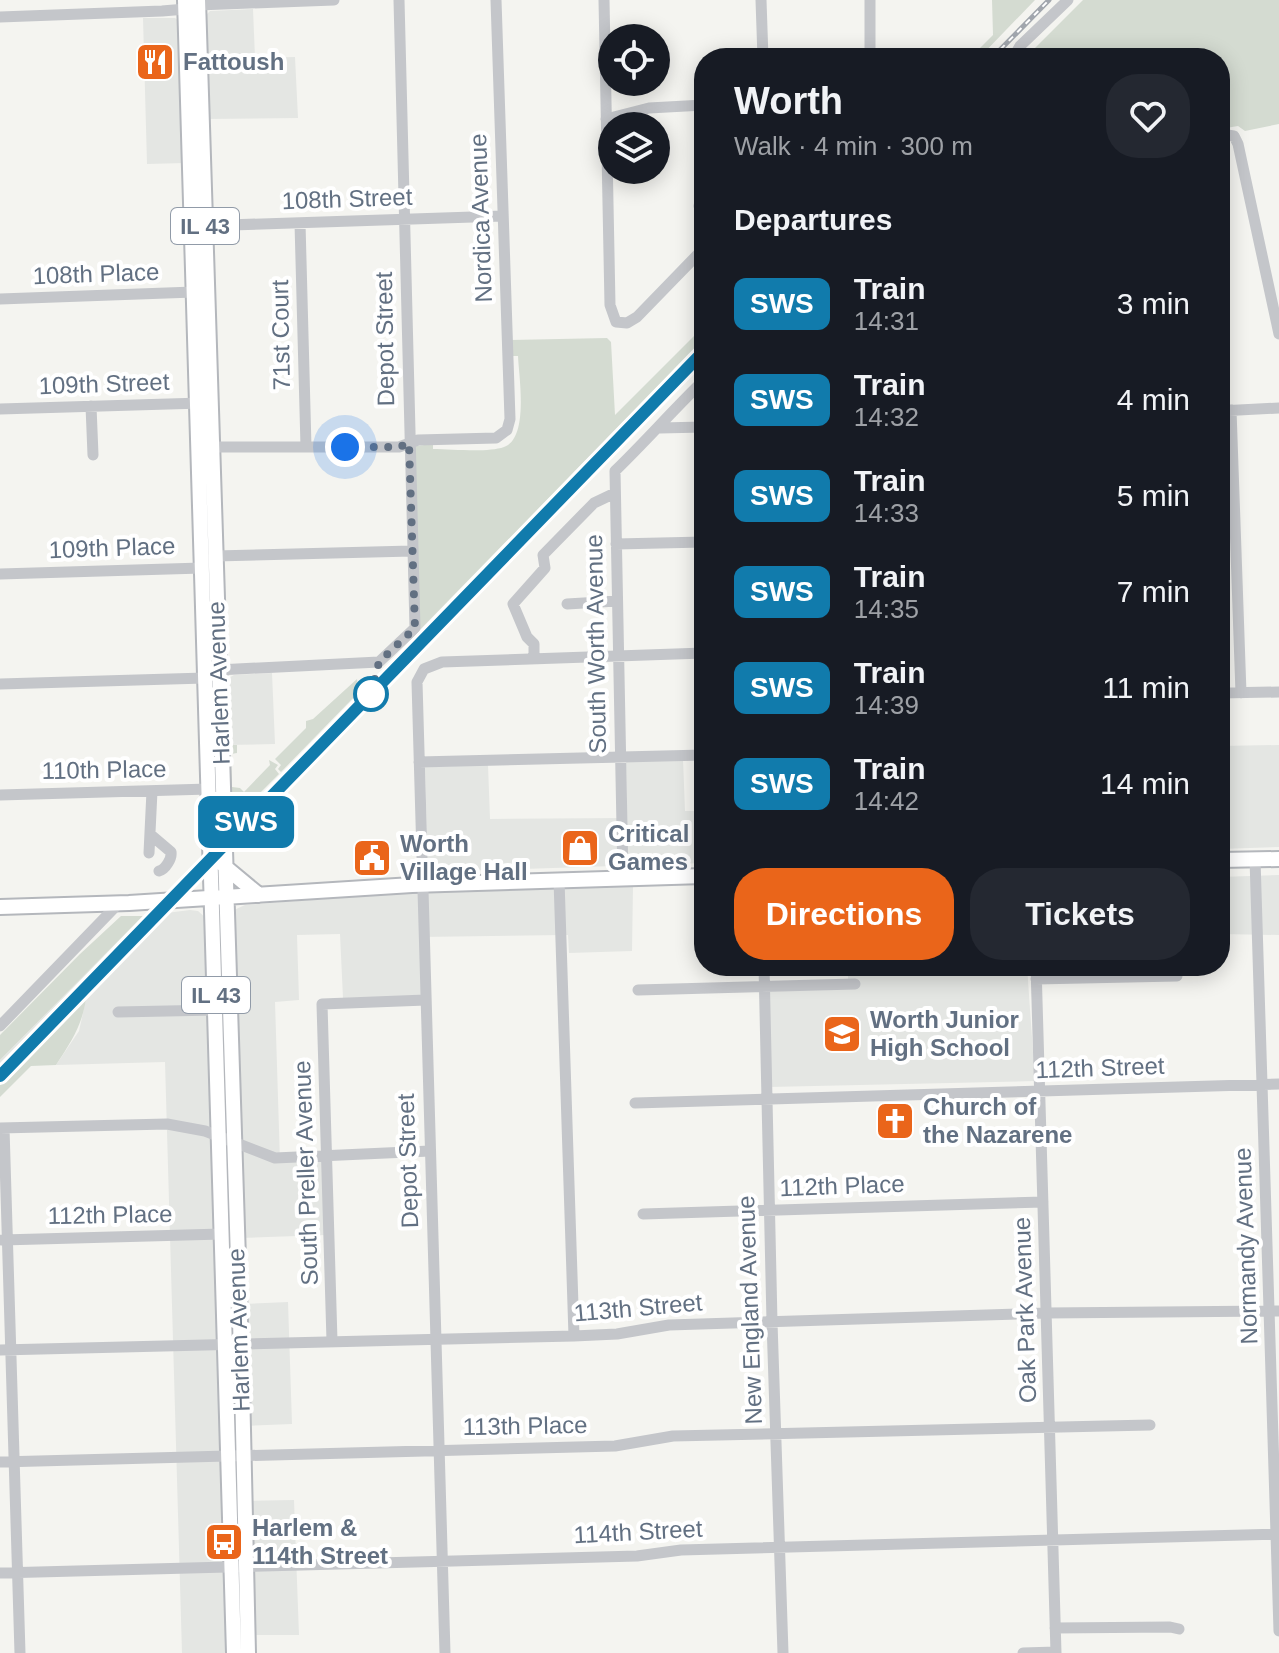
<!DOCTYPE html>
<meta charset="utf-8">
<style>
:root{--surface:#171b24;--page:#242831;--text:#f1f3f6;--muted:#9ea1a6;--accent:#ea651a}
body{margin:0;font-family:Helvetica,sans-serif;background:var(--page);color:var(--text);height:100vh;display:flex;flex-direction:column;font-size:30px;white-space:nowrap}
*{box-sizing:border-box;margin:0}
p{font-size:26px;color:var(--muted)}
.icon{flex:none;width:44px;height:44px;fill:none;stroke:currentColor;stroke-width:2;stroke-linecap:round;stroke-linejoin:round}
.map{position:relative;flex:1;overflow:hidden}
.drawer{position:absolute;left:694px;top:48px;width:536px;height:928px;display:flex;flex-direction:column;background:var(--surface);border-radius:32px;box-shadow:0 4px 20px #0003}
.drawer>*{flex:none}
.badge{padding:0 16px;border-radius:12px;font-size:28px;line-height:52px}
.controls{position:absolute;left:598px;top:24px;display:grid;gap:16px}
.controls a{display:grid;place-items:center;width:72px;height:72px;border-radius:50%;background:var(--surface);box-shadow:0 4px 20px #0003;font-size:40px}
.you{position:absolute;width:40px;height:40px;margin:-20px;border:6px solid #fff;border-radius:50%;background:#1a73e8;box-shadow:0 0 0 12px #1a73e833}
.map>.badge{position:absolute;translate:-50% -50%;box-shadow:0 0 0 4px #fff}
h2{padding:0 40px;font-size:30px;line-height:72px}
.round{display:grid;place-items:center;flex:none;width:84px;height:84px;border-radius:32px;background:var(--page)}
.overview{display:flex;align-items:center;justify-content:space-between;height:136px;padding:0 40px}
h1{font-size:38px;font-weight:700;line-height:60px}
.button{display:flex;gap:16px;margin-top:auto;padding:16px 40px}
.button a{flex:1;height:92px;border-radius:32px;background:var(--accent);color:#fff;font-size:32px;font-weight:700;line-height:92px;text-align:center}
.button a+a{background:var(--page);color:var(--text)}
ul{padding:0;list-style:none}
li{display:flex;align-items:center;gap:24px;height:96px;padding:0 40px}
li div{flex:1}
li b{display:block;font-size:30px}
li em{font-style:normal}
li .badge{min-width:88px;font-weight:700;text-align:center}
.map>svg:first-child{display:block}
.built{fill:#e4e6e3}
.green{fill:#d4dbd1}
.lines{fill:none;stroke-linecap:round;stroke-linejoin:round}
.major-casing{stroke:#b4b7bc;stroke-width:18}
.minor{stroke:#c4c6ca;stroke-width:11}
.major{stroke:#fff;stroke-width:14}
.rail-casing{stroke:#a1a6ad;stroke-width:5}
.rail{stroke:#fff;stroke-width:2;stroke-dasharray:6;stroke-linecap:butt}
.line-casing{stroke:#fff;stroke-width:18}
.line{stroke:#117bac;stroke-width:12}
.walk{stroke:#627082;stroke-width:8;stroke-dasharray:0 14.4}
.stop-dot{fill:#fff;stroke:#117bac;stroke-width:4}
.labels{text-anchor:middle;stroke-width:8;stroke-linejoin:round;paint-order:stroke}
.shield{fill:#fff;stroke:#919ba8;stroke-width:2}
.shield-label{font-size:22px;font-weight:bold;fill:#627082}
.poi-label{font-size:24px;font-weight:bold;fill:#627082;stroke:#fff;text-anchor:start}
.street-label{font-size:24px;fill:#627082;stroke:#fff}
</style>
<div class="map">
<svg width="1279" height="1653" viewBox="0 0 1279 1653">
<rect width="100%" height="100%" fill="#f4f4f0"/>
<path class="built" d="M253,9L255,58L295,57L298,118L206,119L204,17L210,11Z
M143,18H175L179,21L185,163L147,164Z
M272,673L275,744L225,745V680L234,675Z
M1279,745V847L1220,849V746Z
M683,759L685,811H704V863L428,872L425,767L488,765L490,819L627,818L626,760Z
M1279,875V935L1220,934V877Z
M633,886L632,951L569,953L568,935H562L420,937L423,996L343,998L340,934L297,935L299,1000L275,1002L280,1162L324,1160L325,1235L241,1238L231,913L234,910L245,905L405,893Z
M190,910L198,911L207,919L229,1653H182L165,1062L56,1065L79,1031L87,995L0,1082V1060L143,916Z
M848,966H1027L1035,1081L769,1087L767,984L848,982Z
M288,1302L292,1424L244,1426L242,1304Z
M294,1500L299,1635H252L248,1501Z"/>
<path class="green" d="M992,0H1035L979,58H970L993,35Z
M1083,0H1279V124L1245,131L1238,126L1220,129V58H1025Z
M704,326V339L410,640L413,452L416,446L433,444V449C452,449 487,453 504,447C529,438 519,378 518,356H511V340L607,338L611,342L615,415Z
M357,679L358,687L355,690L358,693L281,772L278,769L281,765L275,759L306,728V721L313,719Z
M230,745H237V753L231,754L232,787L240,788L244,792L270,765L269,760L278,765L275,769L279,774L240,813L241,816L230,827L228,770Z
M121,916H143L0,1060V1035L80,954Z
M87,993C83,1024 73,1039 56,1065L31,1066L0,1097V1082Z"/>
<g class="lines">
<defs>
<path id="major" d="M185,0L234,1653
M198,0L242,1385L248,1653
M1220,860L1279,859
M224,866L259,895
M0,907L129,903L412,885L704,876"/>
</defs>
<use href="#major" class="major-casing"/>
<path class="minor" d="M604,0L610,305L616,322L627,323L637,317L704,248
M761,0L763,58
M870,0V58
M0,17L162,11L186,9L198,5L334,0
M1013,58L1020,46L1068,0
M606,119L649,108L704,105
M1220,134L1234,136L1238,144L1279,334
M699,206L704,211
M300,223L306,447
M199,226L503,216
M0,299L194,292
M91,406L93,455
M0,409L202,403
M1231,410L1241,693
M1220,411L1279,408
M660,428L704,427
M211,447H399L418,440L496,438L507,430L510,419L496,0
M616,544L704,542
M0,574L202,568L215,556L412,551
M567,604L617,601
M534,659V644L527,637L513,604L545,568L543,555L594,503L615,493
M0,684L205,678L218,670L379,662L415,628L399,0
M1220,693L1279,692
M419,762L704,755
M0,795L209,789
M151,835L171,852C172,858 166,869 159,871
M149,853L152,791
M1255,859L1279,1631
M623,878L615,471C646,441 673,410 704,380
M559,880L574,1336
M764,966L772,1322L783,1653
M1036,966L1056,1653
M1036,979L1177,976
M638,990L855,984
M118,1012L216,1010
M0,1026L119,903
M635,1103L1279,1084
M0,1128L167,1124L205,1131L275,1158L430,1151
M4,1128L20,1653
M643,1214L1043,1202
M2,1240L222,1234
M332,1341L322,1004L426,1000
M0,1350L574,1336L617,1334L669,1325L1047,1313L1279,1311
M0,1462L615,1446L673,1436L1150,1425
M0,1573L637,1556L681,1550L1279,1534
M1055,1628L1170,1627L1179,1629
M445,1653L417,682L424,669L442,662L704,653
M1023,1653L1056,1652"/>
<use href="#major" class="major"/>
<defs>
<path id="rail" d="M992,58L1049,0
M0,1069L704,344"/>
</defs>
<use href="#rail" class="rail-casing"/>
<use href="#rail" class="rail"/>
</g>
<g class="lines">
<defs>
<path id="line" d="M0,1076L704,351"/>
</defs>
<use href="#line" class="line-casing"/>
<use href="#line" class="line"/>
<path class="walk" d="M345,447H399L409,443L415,628L379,662L371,694"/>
</g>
<defs>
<symbol id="restaurant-square" viewBox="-11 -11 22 22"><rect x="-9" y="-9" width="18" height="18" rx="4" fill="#ea651a" stroke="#fff"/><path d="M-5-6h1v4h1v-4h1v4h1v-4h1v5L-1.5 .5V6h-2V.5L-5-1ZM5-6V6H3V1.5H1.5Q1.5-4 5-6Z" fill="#fff"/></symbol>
<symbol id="shop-square" viewBox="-11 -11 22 22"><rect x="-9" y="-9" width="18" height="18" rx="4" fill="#ea651a" stroke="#fff"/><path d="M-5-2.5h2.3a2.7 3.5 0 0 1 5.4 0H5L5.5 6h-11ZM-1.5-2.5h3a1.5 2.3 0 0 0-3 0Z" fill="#fff"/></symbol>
<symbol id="civic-square" viewBox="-11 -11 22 22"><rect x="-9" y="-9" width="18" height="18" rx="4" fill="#ea651a" stroke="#fff"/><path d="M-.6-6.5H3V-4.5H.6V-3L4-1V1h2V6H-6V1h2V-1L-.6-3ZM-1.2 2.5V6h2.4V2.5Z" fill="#fff"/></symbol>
<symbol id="school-square" viewBox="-11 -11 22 22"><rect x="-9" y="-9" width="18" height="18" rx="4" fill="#ea651a" stroke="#fff"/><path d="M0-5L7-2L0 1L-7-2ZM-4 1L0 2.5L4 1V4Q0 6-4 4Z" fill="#fff"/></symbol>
<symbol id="church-square" viewBox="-11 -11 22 22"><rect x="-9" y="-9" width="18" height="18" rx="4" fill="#ea651a" stroke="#fff"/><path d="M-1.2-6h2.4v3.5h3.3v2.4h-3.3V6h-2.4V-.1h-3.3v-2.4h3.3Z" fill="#fff"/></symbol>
<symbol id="bus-square" viewBox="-11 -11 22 22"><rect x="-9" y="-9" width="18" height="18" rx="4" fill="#ea651a" stroke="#fff"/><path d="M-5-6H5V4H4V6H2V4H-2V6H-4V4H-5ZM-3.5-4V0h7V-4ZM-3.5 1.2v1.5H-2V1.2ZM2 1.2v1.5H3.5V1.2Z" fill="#fff"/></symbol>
</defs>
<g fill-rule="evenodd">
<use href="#restaurant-square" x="133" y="40" width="44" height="44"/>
<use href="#shop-square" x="558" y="826" width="44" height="44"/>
<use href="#civic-square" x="350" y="836" width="44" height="44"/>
<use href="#school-square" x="820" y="1012" width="44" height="44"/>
<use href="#church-square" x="873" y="1099" width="44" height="44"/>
<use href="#bus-square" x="202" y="1520" width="44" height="44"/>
</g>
<circle class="stop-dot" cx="371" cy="694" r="16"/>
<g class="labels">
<g class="shield">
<rect x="171" y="208" width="68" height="36" rx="6"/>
<rect x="182" y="977" width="68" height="36" rx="6"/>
</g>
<g class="shield-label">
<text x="205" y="234">IL 43</text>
<text x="216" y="1003">IL 43</text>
</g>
<g class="poi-label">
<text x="183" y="70">Fattoush</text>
<text x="608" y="842">Critical<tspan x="608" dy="28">Games</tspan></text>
<text x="400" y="852">Worth<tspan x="400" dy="28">Village Hall</tspan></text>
<text x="870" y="1028">Worth Junior<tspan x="870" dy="28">High School</tspan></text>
<text x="923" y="1115">Church of<tspan x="923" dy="28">the Nazarene</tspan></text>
<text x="252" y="1536">Harlem &amp;<tspan x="252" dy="28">114th Street</tspan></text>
</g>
<g class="street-label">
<text transform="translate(347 199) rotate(-2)" y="8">108th Street</text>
<text transform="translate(481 218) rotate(-92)" y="8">Nordica Avenue</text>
<text transform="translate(96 274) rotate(-2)" y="8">108th Place</text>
<text transform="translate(281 335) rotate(-91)" y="8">71st Court</text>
<text transform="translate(385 339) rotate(-91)" y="8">Depot Street</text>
<text transform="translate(104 384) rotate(-2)" y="8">109th Street</text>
<text transform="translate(112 548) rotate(-2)" y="8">109th Place</text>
<text transform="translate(596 644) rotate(-91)" y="8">South Worth Avenue</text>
<text transform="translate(219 683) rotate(-92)" y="8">Harlem Avenue</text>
<text transform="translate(104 770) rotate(-1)" y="8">110th Place</text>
<text transform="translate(1100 1068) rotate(-2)" y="8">112th Street</text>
<text transform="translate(408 1161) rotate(-92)" y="8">Depot Street</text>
<text transform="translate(306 1173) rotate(-92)" y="8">South Preller Avenue</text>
<text transform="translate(842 1186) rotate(-2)" y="8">112th Place</text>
<text transform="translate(110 1215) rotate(-1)" y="8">112th Place</text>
<text transform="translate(1246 1246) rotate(-92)" y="8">Normandy Avenue</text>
<text transform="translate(638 1308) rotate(-5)" y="8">113th Street</text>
<text transform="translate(750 1310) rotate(-92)" y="8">New England Avenue</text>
<text transform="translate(1025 1310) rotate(-92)" y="8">Oak Park Avenue</text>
<text transform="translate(239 1330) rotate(-92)" y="8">Harlem Avenue</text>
<text transform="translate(525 1426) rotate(-1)" y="8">113th Place</text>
<text transform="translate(638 1532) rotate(-3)" y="8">114th Street</text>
</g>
</g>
</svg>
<div class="controls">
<a><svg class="icon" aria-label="locate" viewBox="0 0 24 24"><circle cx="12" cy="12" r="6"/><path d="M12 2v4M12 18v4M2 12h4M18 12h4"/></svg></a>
<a><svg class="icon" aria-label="layers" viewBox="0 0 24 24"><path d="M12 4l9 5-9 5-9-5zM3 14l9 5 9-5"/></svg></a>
</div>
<div class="you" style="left:345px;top:447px"></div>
<b class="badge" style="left:246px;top:822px;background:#117bac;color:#fff">SWS</b>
<section class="drawer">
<div class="overview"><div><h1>Worth</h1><p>Walk · 4 min · 300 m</p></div><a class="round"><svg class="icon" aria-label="heart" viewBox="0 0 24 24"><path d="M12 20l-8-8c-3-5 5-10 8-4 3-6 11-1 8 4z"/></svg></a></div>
<h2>Departures</h2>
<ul>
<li><span class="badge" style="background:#117bac;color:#fff">SWS</span><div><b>Train</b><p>14:31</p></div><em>3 min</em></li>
<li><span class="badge" style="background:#117bac;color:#fff">SWS</span><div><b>Train</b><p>14:32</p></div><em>4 min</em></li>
<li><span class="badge" style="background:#117bac;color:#fff">SWS</span><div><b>Train</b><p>14:33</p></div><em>5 min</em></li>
<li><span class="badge" style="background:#117bac;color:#fff">SWS</span><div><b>Train</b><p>14:35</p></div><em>7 min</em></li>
<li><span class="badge" style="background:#117bac;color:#fff">SWS</span><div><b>Train</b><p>14:39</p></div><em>11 min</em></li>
<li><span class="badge" style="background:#117bac;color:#fff">SWS</span><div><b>Train</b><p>14:42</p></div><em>14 min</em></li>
</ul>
<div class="button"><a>Directions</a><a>Tickets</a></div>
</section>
</div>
